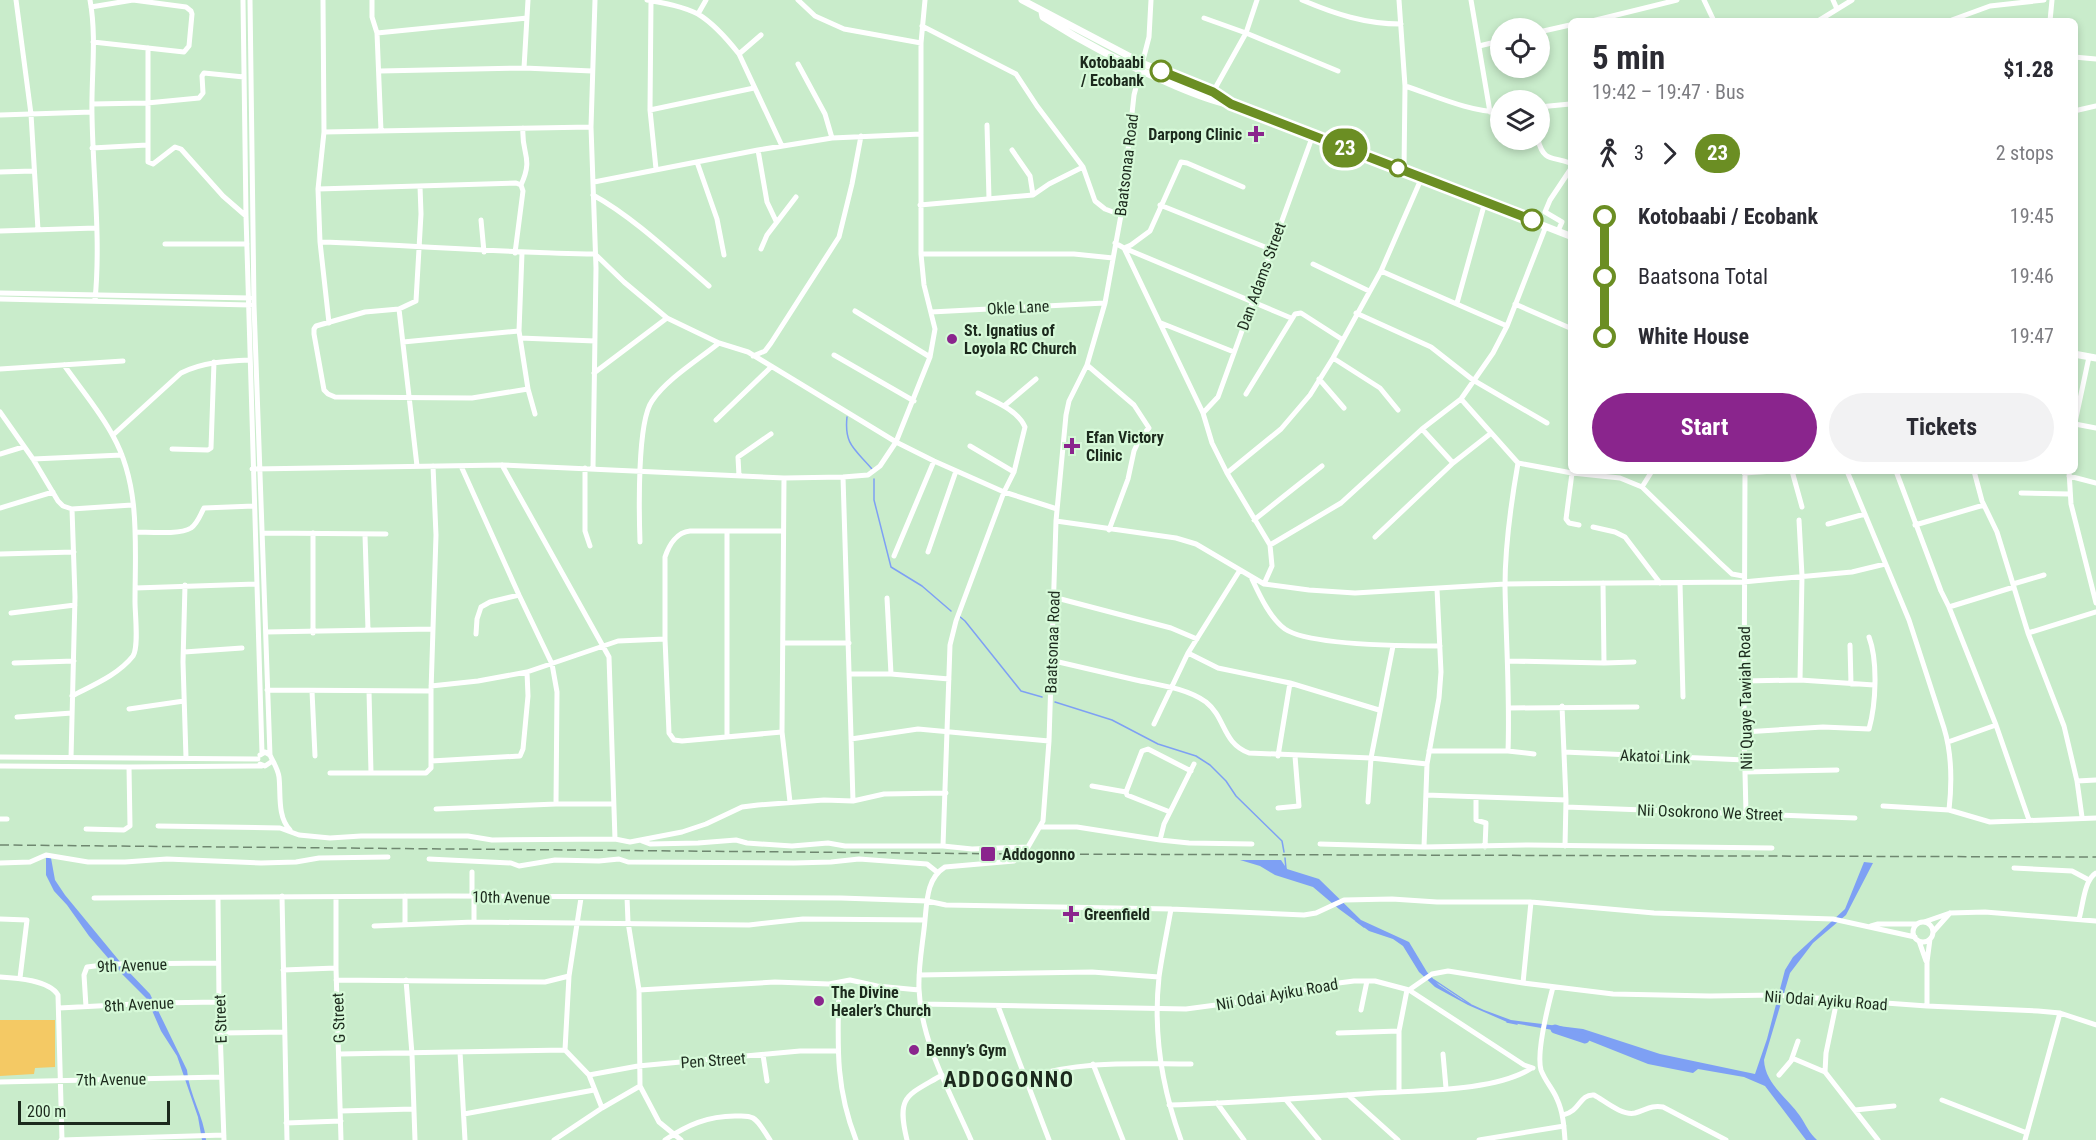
<!DOCTYPE html>
<meta charset="utf-8">
<style>
:root{--surface:#fff;--page:#f2f2f3;--text:#2b2b33;--muted:#7c7c81;--accent:#8a258d}
body{margin:0;font-family:"Roboto Condensed",sans-serif;background:var(--page);color:var(--text);height:100vh;display:flex;flex-direction:column;font-size:22px;white-space:nowrap}
*{box-sizing:border-box;margin:0}
p{font-size:20px;color:var(--muted)}
.icon{flex:none;width:33px;height:33px;fill:none;stroke:currentColor;stroke-width:2;stroke-linecap:round;stroke-linejoin:round}
.map{position:relative;flex:1;overflow:hidden}
.drawer{position:absolute;left:1568px;top:18px;width:510px;height:456px;display:flex;flex-direction:column;background:var(--surface);border-radius:9px;box-shadow:0 3px 9px #0003}
.drawer>*{flex:none}
.badge{padding:0 12px;border-radius:20px;font-size:21px;line-height:39px}
.buttons{position:absolute;left:1490px;top:18px;display:grid;gap:12px}
.buttons a{display:grid;place-items:center;width:60px;height:60px;border-radius:50%;background:var(--surface);box-shadow:0 3px 9px #0003;font-size:30px}
.scale{position:absolute;left:18px;bottom:15px;width:152px;box-sizing:border-box;padding-left:6px;border:3px solid #1c2a1d;border-top:0;font-size:16px;line-height:21px;white-space:nowrap;color:#1c2a1d;-webkit-text-stroke:4px #d6f9d8;paint-order:stroke}
.map>.badge{position:absolute;translate:-50% -50%;box-shadow:0 0 0 3px #fff}
.legs{display:flex;align-items:center;gap:9px;height:66px;padding:0 24px;font-size:20px}
.legs p{margin-inline-start:auto}
.head{display:flex;align-items:center;justify-content:space-between;height:102px;padding:0 24px}
h1{font-size:33px;font-weight:700;line-height:45px}
.cta{display:flex;gap:12px;margin-top:auto;padding:12px 24px}
.cta a{flex:1;height:69px;border-radius:36px;background:var(--accent);color:#fff;font-size:24px;font-weight:700;line-height:69px;text-align:center}
.cta a+a{background:var(--page);color:var(--text)}
ul{padding:0 24px;list-style:none}
li{display:flex;align-items:center;gap:21px;height:60px;font-size:22px}
li i{display:grid;place-items:center;width:9px;height:100%;margin:0 8px;background:currentColor}
li i::after{content:'';width:15px;height:15px;margin:-8px;border:4px solid;border-radius:50%;background:var(--surface)}
li p{margin-inline-start:auto}
li:first-child i{background:linear-gradient(#0000 50%,currentColor 0)}
li:last-child i{background:linear-gradient(currentColor 50%,#0000 0)}
.map>svg:first-child{display:block}
.green{fill:#f4c964}
.water{fill:#7ea0f4}
.lines{fill:none;stroke-linecap:round;stroke-linejoin:round}
.stream{stroke:#7ea0f4;stroke-width:1.5}
.river{stroke:#7ea0f4;stroke-width:9}
.minor{stroke:#fff;stroke-width:5}
.major{stroke:#fff;stroke-width:7}
.rail{stroke:#6f8770;stroke-width:1.5;stroke-dasharray:9 4.5;stroke-linecap:butt}
.line-1-casing{stroke:#fff;stroke-width:14}
.line-1{stroke:#6b8e23;stroke-width:9}
.stop-1-dot{fill:#fff;stroke:#6b8e23;stroke-width:3}
.poi-dot{fill:#8a258d;stroke:#d6f9d8;stroke-width:2}
.labels{text-anchor:middle;stroke-width:4.5;stroke-linejoin:round;paint-order:stroke}
.stop-label{font-size:16px;font-weight:bold;fill:#1c2a1d;stroke:#d6f9d8;text-anchor:end}
.poi-label{font-size:16px;font-weight:bold;fill:#1c2a1d;stroke:#d6f9d8;text-anchor:start}
.street-label{font-size:16px;fill:#1c2a1d;stroke:#d6f9d8}
.district-label{font-size:22px;font-weight:bold;letter-spacing:1.5px;fill:#1c2a1d;stroke:#d6f9d8}
</style>
<div class="map">
<svg width="2096" height="1140" viewBox="0 0 2096 1140">
<rect width="100%" height="100%" fill="#c9eccb"/>
<path class="green" d="M0,1020H55V1067L35,1068L34,1074L0,1076Z"/>
<path class="water" d="M46,858H51L55,880L65,895L126,969L150,994L187,1070C189,1095 204,1116 206,1140H202L198,1117L177,1056L161,1031L147,999L121,973L89,936L67,905L54,891L46,875Z
M1240,860H1281L1287,869L1319,879L1361,920L1409,942L1427,972L1439,985L1462,1000L1484,1010L1511,1020L1583,1029L1660,1054L1755,1074L1767,1039L1785,970L1793,957L1845,909L1864,862L1873,863L1846,915L1813,943L1790,973L1764,1060C1765,1084 1788,1098 1800,1116C1806,1125 1809,1133 1817,1140H1806L1765,1086L1744,1077L1698,1069L1693,1073L1648,1064L1570,1033L1507,1022L1468,1005L1435,987L1419,972L1403,946L1393,939L1369,931L1339,909L1313,887L1275,875L1260,866Z"/>
<g class="lines">
<path class="stream" d="M847,417C844,445 855,449 872,469
M874,479V500L891,567L922,586L951,611
M959,616L965,621L1021,691L1042,697
M1055,702L1112,720L1158,744L1196,756L1210,765L1226,781L1236,796L1282,841L1284,852
M1285,858L1286,869
M1356,921L1364,927
M1434,980L1470,1004
M1507,1022L1517,1024"/>
<path class="river" d="M1555,1029L1585,1039"/>
<path class="minor" d="M16,0L31,114L38,230
M90,0C97,38 91,77 92,115C93,177 101,239 95,300
M243,0L246,216L262,753
M250,0L254,305L270,755
M323,0L324,132L318,189L320,242L329,323
M372,0V17L377,33L381,131
M647,0C664,3 682,6 698,14C713,23 728,40 739,54L782,146
M798,0L815,16L844,29L921,43
M1302,0C1335,14 1365,24 1401,24
M1399,0L1405,86L1404,170
M1471,0L1490,112
M1704,0L1714,21
M1833,0L1837,9
M651,1L650,110L656,169
M91,7L133,0L186,7L191,11L192,14L189,46L184,52L93,42
M698,14L706,0
M1204,18L1246,33L1338,71
M1592,21L1677,0
M1818,21L1852,0
M1949,21L1990,6L2044,0
M2050,21L2052,0
M922,26L1016,74L1037,106L1083,167L1095,201L1105,209L1121,215
M1539,32L1570,25
M377,33L527,18
M1479,46L1500,41
M148,48V162L153,164L175,147L181,149L223,196L246,216
M739,54L761,35
M2074,57L2096,59
M798,64L825,114L832,138
M524,68L528,0
M380,71L524,68L592,71
M1405,86C1433,95 1470,112 1500,112
M1213,92L1246,33L1257,0
M92,104L147,103L199,98L203,93L202,76L204,73L244,77
M1539,107L1570,104
M650,110L754,88
M2074,111L2096,106
M0,115L92,112
M987,125L989,199
M1539,125L1542,107
M324,132L591,127
M1538,140C1544,163 1553,156 1570,163
M92,148L147,145
M758,150L767,202L776,221
M1012,150L1030,176L1033,195
M697,162L717,219L724,255
M0,172L33,171
M594,182L758,150L832,138L921,134
M521,185C534,157 521,154 523,128
M420,186L421,214L416,301L399,309L365,312L316,326L314,329V334L324,390L328,394L335,397L472,398L528,389
M318,189L516,183L521,185L523,191L515,253
M593,195C632,216 675,257 709,286
M920,205L1033,195L1049,184L1083,167
M1160,205L1270,249
M481,220L484,252
M0,231L96,228
M1558,231L1562,222L1545,212L1550,200L1570,170
M320,242C412,245 503,253 595,254L624,282L667,318L719,343
M1115,243L1124,248L1203,413L1212,443L1227,473L1270,545L1272,566L1264,584
M165,244H247
M1124,248L1291,318
M1124,248L1131,245L1150,231L1181,162L1187,163L1243,187
M761,249L767,235L796,197
M522,253L519,331L528,389L535,414
M921,254H1074L1113,258
M1313,264L1369,291
M1381,271L1507,326
M0,293L250,298
M0,299L250,305
M1457,303L1485,202
M1515,304L1570,328
M399,309L417,466
M855,311L930,357
M931,312L1105,303
M1356,313L1431,347L1473,380L1547,423
M1161,323L1234,352
M520,338L595,341
M403,342L519,331
M834,355L914,401
M753,356L765,351L771,343L839,237L852,184L861,136
M1333,358L1380,388L1398,410
M64,365C80,388 100,411 113,436C141,486 135,547 135,602C135,614 139,647 133,656C118,675 93,685 72,696
M1087,365L1134,405L1149,428L1140,438L1134,451L1128,479L1109,530
M0,369L123,361
M594,373L667,318
M1319,379L1344,408
M1246,394L1295,314L1301,313L1343,340
M1461,399L1518,463L1572,473L1620,478L1642,487L1719,562L1732,574L1743,576
M1004,406L1036,379
M0,412L33,459L58,501L63,506L72,509L132,505
M1203,413L1218,397L1313,135
M716,420L771,367
M2075,424L2096,428
M2074,427L2089,357
M1422,429L1453,463
M113,435L181,373C203,362 226,361 250,360
M970,446L1014,472
M172,449L208,450L211,448L214,362
M0,454L23,447
M33,459L122,455
M502,465L609,657L615,839
M461,466L519,595L552,664L557,692L556,804
M585,468V531L590,546
M593,468L596,268L591,127L595,0
M252,469L502,465L784,478L843,477L868,475L880,466L896,442L930,357L935,329L924,285L921,254V43L925,0
M1745,471L1744,732L1746,813
M1792,471L1802,507
M1847,471L1909,620L1944,728C1952,754 1952,783 1949,810
M1896,471L1941,591L1949,607L1996,725L2029,820
M1974,471L1982,501L1997,532L2028,633L2064,726L2077,781L2082,817
M2069,471L2071,504L2096,603
M1227,473L1281,429L1310,395L1333,358L1381,271L1422,177
M1572,473L1566,519L1569,523L1579,525
M1744,473L1774,471
M739,476L738,457L771,434
M2069,476L2096,483
M843,477L853,801
M784,478L782,732L790,802
M1642,487L1652,471
M2021,493L2069,494
M0,508L53,492
M1254,520L1322,466
M1799,520L1802,576L1800,680
M1056,521L1176,538L1196,544L1264,584L1309,590L1355,593L1505,584L1743,582L1852,572L1885,564
M1828,524L1865,514
M1915,525L1984,505
M1593,527L1615,532L1625,537L1660,583
M135,532C149,532 180,535 191,528C198,523 200,515 204,508L254,506
M263,533L386,534
M313,533V633
M365,535L368,630
M1375,537L1453,463L1490,434
M640,542C639,513 637,422 652,401C667,379 698,360 719,343L748,352L896,442L934,461L1004,492L1057,509
M1270,545L1341,503L1422,429L1461,399L1493,353L1507,326L1546,226
M928,552L956,471
M0,554L74,552
M894,556L934,461
M1252,579C1260,596 1270,618 1285,629C1310,646 1408,646 1440,646
M1603,583L1604,663
M1680,583L1683,697
M2013,584L2044,575
M185,585L183,662L186,758
M135,588L257,584
M1053,597L1171,628L1197,639
M887,598L891,674
M1949,607L2014,587
M11,613L75,605
M266,632L432,629
M2028,633L2096,612
M476,634L477,619L481,607L490,602L519,595
M783,643H849
M1850,645L1851,684
M184,652L242,648
M1188,653L1218,668L1290,683L1379,710
M1050,660C1079,667 1107,673 1136,680C1159,685 1186,688 1206,702C1226,718 1222,743 1249,753L1371,758L1427,764
M1508,661L1604,663L1634,662
M14,663L74,661
M850,674H891L949,679
M1744,681L1800,680L1874,685
M431,686L478,681L527,672L618,641L665,639
M267,690L431,691
M312,691L315,756
M369,691L371,773
M1562,706L1566,800L1565,846
M1509,708L1637,707
M129,709L184,701
M17,717L72,713
M1154,724L1188,653L1240,570
M782,732L682,741L674,740L669,733L665,639V557C669,545 677,532 690,531H782
M1744,732L1823,727L1869,729C1876,704 1878,661 1869,637
M727,736V531
M851,739L918,729L1049,741
M1948,742L1996,725
M1429,751H1508L1534,754
M1508,751C1510,696 1506,642 1505,586C1505,546 1511,503 1518,463
M1564,752L1745,760
M260,755L265,752L270,755C273,762 278,769 279,777C281,794 277,816 290,830
M1278,756L1290,683
M0,757L258,759
M71,758L75,597L72,509
M431,761L520,756L523,749L528,696L527,672
M260,764L265,766L271,762
M0,766L129,767L262,766
M1745,772L1837,770
M330,773H426L431,768V691L436,535L433,466
M2077,781L2096,780
M1092,786L1126,792
M1426,795L1566,800
M1476,797V820L1486,823L1485,847
M1368,802L1371,758L1393,646
M1883,806L1949,810L1990,822L2096,818
M1566,807L1855,818
M1278,808L1299,806L1295,756
M436,809L556,804H613
M1170,812L1127,795L1126,792L1142,751L1148,749L1191,771
M0,819H7
M158,826L280,828L299,835L330,838L361,836H468L492,840L615,839L630,842L682,832L706,824L742,807L758,805L824,800L853,801L884,794L946,793
M1041,827H1077L1160,840L1164,824L1194,764
M86,829L124,830L130,826L129,767
M1160,840L1189,843L1252,844
M642,841L650,844L698,843L736,840L747,843L792,846L828,843L845,846H943L972,849L1028,847
M1320,844L1424,847L1529,845L1772,848
M943,846L950,645L956,621L1004,492L1014,472L1025,427C1018,410 994,401 978,393
M1424,847L1427,764L1439,698L1441,672L1437,589
M429,859L511,863L519,866L555,860L599,861L619,859L628,862L794,863L831,862L859,859L927,864L937,872
M0,863L30,862L46,855L88,862H125L167,859L261,863L296,862L319,858L388,857
M2014,868L2072,871L2089,880
M282,896L287,1140
M405,896V923
M472,896V872
M336,897V968L341,1140
M627,897L628,922L639,990L640,1086L659,1122L681,1140
M94,898L448,896L841,898L927,901L946,905L1171,909L1304,915L1316,913L1344,900L1392,899L1437,902H1531L1654,913L1833,919L1915,937
M218,898L219,1002L224,1140
M1171,909C1167,932 1162,955 1159,977C1153,1033 1162,1088 1181,1140
M0,919L27,920L20,978
M2079,919C2083,906 2084,880 2096,873
M474,922V896
M1924,922L1950,913L1985,912L2096,921
M1913 932a10 10 0 1 1 20 0a10 10 0 1 1-20 0Z
M374,926L474,922L749,925L803,919L925,920
M1871,926L1878,924H1917
M1933,932L1950,913
M1919,941L1926,961
M283,970L336,968
M919,975L1092,972L1159,977
M0,977C16,978 49,980 58,995L62,1140
M336,980L545,982L569,976L581,898
M406,980L412,1054L415,1140
M839,982C838,1040 834,1084 856,1140
M1523,983L1531,902
M1553,987C1548,1006 1536,1052 1541,1070C1545,1081 1553,1089 1557,1099C1563,1112 1564,1126 1565,1140
M639,990L775,982L829,984L850,980L877,986L919,990
M1409,990L1524,1065L1533,1068
M1837,1000L1826,1053L1825,1072L1878,1140
M921,1004L1186,1009L1275,997L1323,985L1354,981H1375L1409,990L1432,974L1448,971L1523,983L1613,994L1710,996L1776,995L1927,1006L2038,1011L2060,1013L2096,1025
M998,1006L1049,1140
M1927,1006V962L1930,939
M86,1007L84,975L87,967L111,964L218,963
M59,1008L155,1003L219,1002
M1361,1010L1367,981
M221,1033L285,1032
M1338,1033L1399,1031
M565,1050L569,976
M460,1052L465,1140
M339,1054L565,1050L589,1075L602,1108
M1443,1054L1446,1088
M763,1055L767,1081
M1792,1058L1825,1072
M1093,1064L1123,1140
M589,1075L638,1066L800,1051H837
M1779,1075L1791,1061L1798,1041
M1025,1078C1082,1060 1133,1064 1191,1064
M0,1082L221,1077
M1399,1092V1031L1407,990
M1348,1095L1398,1140
M1286,1100L1319,1140
M1942,1100L2027,1133
M1217,1103L1244,1140
M1169,1105C1238,1103 1307,1098 1375,1093C1420,1090 1494,1092 1532,1068
M1855,1110L1894,1106
M340,1111L413,1109
M464,1114L594,1090
M1563,1115C1581,1111 1579,1094 1594,1095C1605,1101 1622,1116 1635,1113C1646,1110 1651,1105 1663,1107L1726,1140
M286,1123L341,1121
M61,1140L224,1135
M554,1140L602,1108L640,1086
M665,1140C687,1125 708,1116 735,1116C741,1116 748,1115 753,1118C760,1122 765,1133 770,1140
M907,1140C896,1095 907,1096 942,1075
M971,1140C950,1092 921,1042 919,989C918,966 923,943 925,920C927,900 927,878 945,867L1014,861L1028,847L1043,821L1049,741L1056,521L1066,415L1069,401L1087,365L1105,303L1121,215L1134,95L1149,37L1151,0
M1479,1140L1564,1126
M2025,1140L2060,1013"/>
<path class="major" d="M1022,0L1144,64L1213,92L1231,104L1570,236
M1042,12L1043,17C1084,43 1126,65 1171,84C1190,92 1208,100 1228,104
M2074,354L2096,358"/>
<path class="rail" d="M0,845L1022,854L2096,857"/>
</g>
<g class="lines">
<defs>
<path id="line-1" d="M1161,71L1213,92L1231,104L1532,220"/>
</defs>
<use href="#line-1" class="line-1-casing"/>
<use href="#line-1" class="line-1"/>
</g>
<g class="stop-1-dot">
<circle cx="1161" cy="71" r="10"/>
<circle cx="1398" cy="168" r="8"/>
<circle cx="1532" cy="220" r="10"/>
</g>
<g class="poi-dot">
<path d="M1253 125h6v6h6v6h-6v6h-6v-6h-6v-6h6z"/>
<circle cx="952" cy="339" r="6"/>
<path d="M1069 437h6v6h6v6h-6v6h-6v-6h-6v-6h6z"/>
<rect x="980" y="846" width="16" height="16" rx="3"/>
<path d="M1068 905h6v6h6v6h-6v6h-6v-6h-6v-6h6z"/>
<circle cx="819" cy="1001" r="6"/>
<circle cx="914" cy="1050" r="6"/>
</g>
<g class="labels">
<g class="stop-label">
<text x="1144" y="68">Kotobaabi<tspan x="1144" dy="18">/ Ecobank</tspan></text>
</g>
<g class="poi-label">
<text x="1242" y="140" text-anchor="end">Darpong Clinic</text>
<text x="964" y="336">St. Ignatius of<tspan x="964" dy="18">Loyola RC Church</tspan></text>
<text x="1086" y="443">Efan Victory<tspan x="1086" dy="18">Clinic</tspan></text>
<text x="1002" y="860">Addogonno</text>
<text x="1084" y="920">Greenfield</text>
<text x="831" y="998">The Divine<tspan x="831" dy="18">Healer’s Church</tspan></text>
<text x="926" y="1056">Benny’s Gym</text>
</g>
<g class="street-label">
<text transform="translate(1126 165) rotate(-83)" y="6">Baatsonaa Road</text>
<text transform="translate(1261 276) rotate(-70)" y="6">Dan Adams Street</text>
<text transform="translate(1018 307) rotate(-3)" y="6">Okle Lane</text>
<text transform="translate(1052 642) rotate(-88)" y="6">Baatsonaa Road</text>
<text transform="translate(1745 698) rotate(-91)" y="6">Nii Quaye Tawiah Road</text>
<text transform="translate(1655 756) rotate(2)" y="6">Akatoi Link</text>
<text transform="translate(1710 812) rotate(2)" y="6">Nii Osokrono We Street</text>
<text transform="translate(511 897) rotate(1)" y="6">10th Avenue</text>
<text transform="translate(132 965) rotate(-2)" y="6">9th Avenue</text>
<text transform="translate(1277 994) rotate(-10)" y="6">Nii Odai Ayiku Road</text>
<text transform="translate(1826 1000) rotate(4)" y="6">Nii Odai Ayiku Road</text>
<text transform="translate(139 1004) rotate(-3)" y="6">8th Avenue</text>
<text transform="translate(338 1018) rotate(-92)" y="6">G Street</text>
<text transform="translate(220 1019) rotate(-92)" y="6">E Street</text>
<text transform="translate(713 1060) rotate(-4)" y="6">Pen Street</text>
<text transform="translate(111 1079) rotate(-1)" y="6">7th Avenue</text>
</g>
<g class="district-label">
<text x="1009" y="1087">ADDOGONNO</text>
</g>
</g>
</svg>
<div class="buttons">
<a><svg class="icon" aria-label="locate" viewBox="0 0 24 24"><circle cx="12" cy="12" r="6"/><path d="M12 2v4M12 18v4M2 12h4M18 12h4"/></svg></a>
<a><svg class="icon" aria-label="layers" viewBox="0 0 24 24"><path d="M12 4l9 5-9 5-9-5zM3 14l9 5 9-5"/></svg></a>
</div>
<div class="scale">200 m</div>
<b class="badge" style="left:1345px;top:148px;background:#6b8e23;color:#fff">23</b>
<section class="drawer">
<div class="head"><div><h1>5 min</h1><p>19:42 – 19:47 · Bus</p></div><b>$1.28</b></div>
<div class="legs"><svg class="icon" aria-label="walk" viewBox="0 0 24 24"><circle cx="13" cy="4" r="2"/><path d="M13 8l-2 6 4 7M11 14l-3 7M7 12l3-4h3l4 4"/></svg>3<svg class="icon" aria-label="forward" viewBox="0 0 24 24"><path d="M9 5l7 7-7 7"/></svg><b class="badge" style="background:#6b8e23;color:#fff">23</b><p>2 stops</p></div>
<ul>
<li><i style="color:#6b8e23"></i><b>Kotobaabi / Ecobank</b><p>19:45</p></li>
<li><i style="color:#6b8e23"></i><span>Baatsona Total</span><p>19:46</p></li>
<li><i style="color:#6b8e23"></i><b>White House</b><p>19:47</p></li>
</ul>
<div class="cta"><a>Start</a><a>Tickets</a></div>
</section>
</div>
